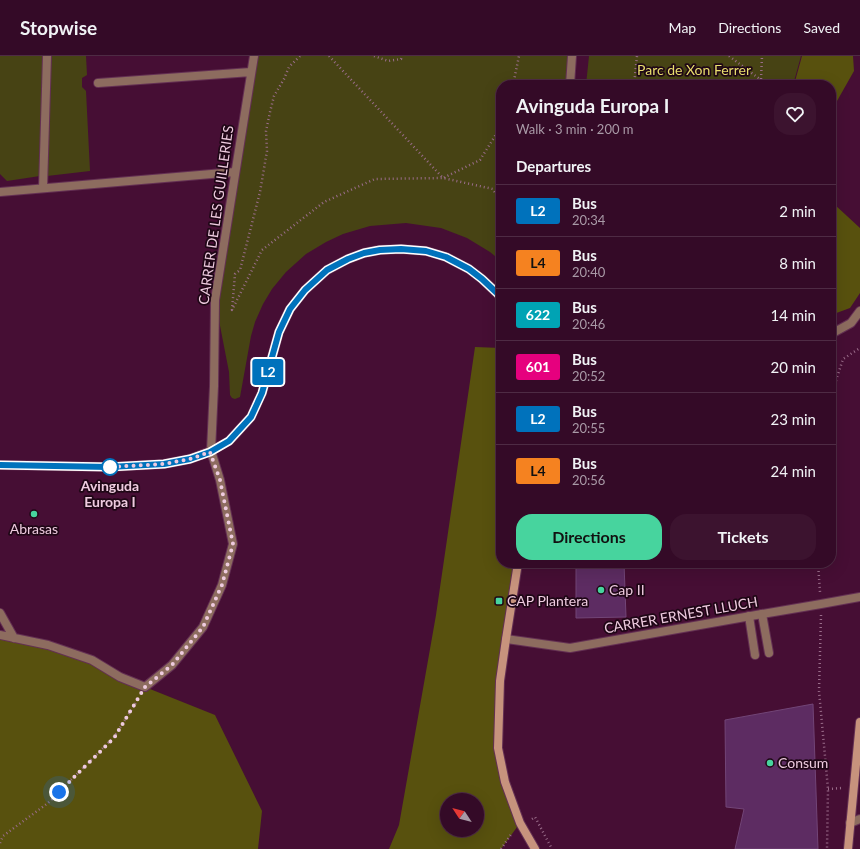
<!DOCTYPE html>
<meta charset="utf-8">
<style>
:root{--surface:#340a27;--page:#3c132f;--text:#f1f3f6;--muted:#a99aa7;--line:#4e2b44;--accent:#47d49e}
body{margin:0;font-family:Lato,sans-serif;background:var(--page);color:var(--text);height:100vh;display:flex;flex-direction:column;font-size:15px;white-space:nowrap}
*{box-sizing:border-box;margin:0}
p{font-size:13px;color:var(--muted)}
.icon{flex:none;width:22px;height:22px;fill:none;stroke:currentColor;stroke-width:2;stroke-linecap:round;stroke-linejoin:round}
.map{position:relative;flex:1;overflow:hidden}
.details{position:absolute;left:496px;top:24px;width:340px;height:488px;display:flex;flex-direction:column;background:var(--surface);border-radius:16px;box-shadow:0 4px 16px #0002,0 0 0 1px var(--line)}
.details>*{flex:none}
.badge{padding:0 8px;border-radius:3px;font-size:14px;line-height:26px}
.needle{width:26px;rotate:306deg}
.controls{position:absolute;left:440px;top:737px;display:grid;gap:8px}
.controls a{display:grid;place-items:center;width:44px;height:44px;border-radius:50%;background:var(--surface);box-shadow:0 4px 16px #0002,0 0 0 1px var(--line);font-size:20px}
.you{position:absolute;width:20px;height:20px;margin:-10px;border:3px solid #fff;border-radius:50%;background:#1a73e8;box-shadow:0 0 0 6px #1a73e833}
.map>.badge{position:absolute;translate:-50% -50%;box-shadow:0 0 0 2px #fff}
h2{padding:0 20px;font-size:15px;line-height:36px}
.round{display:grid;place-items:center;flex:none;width:42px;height:42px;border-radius:16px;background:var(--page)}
.head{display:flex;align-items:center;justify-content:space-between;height:68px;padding:0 20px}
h1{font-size:19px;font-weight:700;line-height:30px}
.cta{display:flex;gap:8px;margin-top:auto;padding:8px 20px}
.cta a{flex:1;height:46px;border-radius:16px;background:var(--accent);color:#111;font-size:16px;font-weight:700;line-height:46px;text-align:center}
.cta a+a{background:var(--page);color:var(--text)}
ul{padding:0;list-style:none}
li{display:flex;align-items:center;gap:12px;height:52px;padding:0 20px;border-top:1px solid var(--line)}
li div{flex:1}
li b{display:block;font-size:15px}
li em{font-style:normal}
li .badge{min-width:44px;font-weight:700;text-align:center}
header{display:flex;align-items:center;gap:24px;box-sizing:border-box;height:56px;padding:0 20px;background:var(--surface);border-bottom:1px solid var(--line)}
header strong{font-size:19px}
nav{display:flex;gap:22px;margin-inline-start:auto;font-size:14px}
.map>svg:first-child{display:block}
.green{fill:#474314}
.forest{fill:#58510e;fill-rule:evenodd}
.building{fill:#5d2c62;stroke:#724577}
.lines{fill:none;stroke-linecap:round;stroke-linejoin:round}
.lane-casing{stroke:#643053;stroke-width:10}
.street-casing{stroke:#643053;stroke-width:10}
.secondary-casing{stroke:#643053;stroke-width:10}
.path{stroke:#9a6d8a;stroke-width:2.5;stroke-dasharray:1 3;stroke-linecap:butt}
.lane{stroke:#8d6c5f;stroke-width:8}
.street{stroke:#8d6c5f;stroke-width:8}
.secondary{stroke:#c7937d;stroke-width:8}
.line-casing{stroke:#fff;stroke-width:9}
.line{stroke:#0072bc;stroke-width:6}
.walk{stroke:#eecbdf;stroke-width:4;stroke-dasharray:0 7.2}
.stop-dot{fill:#fff;stroke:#0072bc;stroke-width:2}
.poi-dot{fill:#47d49e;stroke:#1f0716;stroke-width:1.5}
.labels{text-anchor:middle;stroke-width:3.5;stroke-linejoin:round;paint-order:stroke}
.park-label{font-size:14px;fill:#eadf6e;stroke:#1f0716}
.street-label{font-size:14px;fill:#eecbdf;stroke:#1f0716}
.stop-label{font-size:14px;font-weight:bold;fill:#eecbdf;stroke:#1f0716}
.poi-label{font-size:14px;fill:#eecbdf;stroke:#1f0716;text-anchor:start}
</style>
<header>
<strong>Stopwise</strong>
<nav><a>Map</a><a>Directions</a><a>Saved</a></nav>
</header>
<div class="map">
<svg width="860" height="793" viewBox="0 0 860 793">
<rect width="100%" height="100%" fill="#460e34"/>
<path class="green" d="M0,0H43L40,120L7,125L0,118Z
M51,0H86L87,19L82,22V31L86,35L90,115L47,120Z
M255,0H571L569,29H501V205L490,196L467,182L441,172L406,167L370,170L343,178L326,186L306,198L286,216L272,233L263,248L255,266L251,280L240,341L235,343L232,342L230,339L229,316L215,244Z
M589,0H801L793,29H586Z"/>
<path class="forest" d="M802,0H853L854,15L837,45L831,53V29H794Z
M831,136L834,148L860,172V237L850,252L831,259Z
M475,291L501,292V507H518L506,583L498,692L520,767L501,793H389L399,769L436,559ZM447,744H477V774H447Z
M0,579L48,589L145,631L215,659L262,755L258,793H0Z"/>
<path class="building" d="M576,507H624L626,561L576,562Z
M813,648L818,793H735L744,753L726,751L725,664Z"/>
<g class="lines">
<defs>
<path id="lane" d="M762,558L769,597
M749,560L755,599"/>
<path id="street" d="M98,27L251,16
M570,29L572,0
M43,132L47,0
M0,136L235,116
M831,278L851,267L860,255
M0,557L14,582
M0,579L48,589L92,604L120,621L145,631L172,609L203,571L222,529L233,488L220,424L211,395L214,330L215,244L254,0
M506,583L570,592L762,558L821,548L860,541
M850,767L860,763"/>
<path id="secondary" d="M0,409L109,411L164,408L190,403L211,395L229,385L251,361L262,337L279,276L290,253L305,234L327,214L348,203L364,197L379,194L401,193L426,195L446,201L469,213L482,223L498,238L501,243
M518,507L506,583L500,625L498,692L505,726L520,767L535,793
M848,793L860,666"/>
</defs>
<use href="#lane" class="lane-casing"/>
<use href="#street" class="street-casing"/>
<use href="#secondary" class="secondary-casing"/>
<path class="path" d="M300,0L289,11L284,23L274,40L270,56L266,75L267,95L260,136L240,214L235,218L232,254L262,194L324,146L375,123L443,122L493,133L501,147
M329,0L443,122L480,104L495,80L501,63
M374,0L388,5L401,3L402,0
M729,0L761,24
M761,23L762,0
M513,29L519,0
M634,29L637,0
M754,29L761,24L762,29
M831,340L843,303L860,292
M818,507L820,536
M821,559L819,635L828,733L827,793
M828,733L842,732
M532,763L535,761L552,793
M0,787L3,780L48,747L114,681L139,642
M501,793L512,777"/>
<use href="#lane" class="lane"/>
<use href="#street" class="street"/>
<use href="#secondary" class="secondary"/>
</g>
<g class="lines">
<defs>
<path id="line" d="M0,409L109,411L164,408L190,403L210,396L229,385L251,361L262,337L279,276L290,253L305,234L327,214L348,203L364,197L380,194L401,193L426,195L446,201L469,213L482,223L498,238L501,243"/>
</defs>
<use href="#line" class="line-casing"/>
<use href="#line" class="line"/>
<path class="walk" d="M59,736L114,682L145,631L172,609L203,571L222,529L233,488L220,424L210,396L190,403L164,408L109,411H110"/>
</g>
<circle class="stop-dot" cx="110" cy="411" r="8"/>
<g class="poi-dot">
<circle cx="34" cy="458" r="4"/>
<circle cx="601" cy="534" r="4"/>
<rect x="495" y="541" width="8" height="8" rx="2"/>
<circle cx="770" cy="707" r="4"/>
</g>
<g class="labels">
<g class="park-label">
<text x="694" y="19">Parc de Xon Ferrer</text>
</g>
<g class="street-label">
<text transform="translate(216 159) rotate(-82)" y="5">CARRER DE LES GUILLERIES</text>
<text transform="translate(681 559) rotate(-10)" y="5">CARRER ERNEST LLUCH</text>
</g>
<g class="stop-label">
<text x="110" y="435">Avinguda<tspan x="110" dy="16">Europa I</tspan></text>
</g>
<g class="poi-label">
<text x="34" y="478" text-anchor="middle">Abrasas</text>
<text x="609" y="539">Cap II</text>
<text x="507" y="550">CAP Plantera</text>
<text x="778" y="712">Consum</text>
</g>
</g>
</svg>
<div class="controls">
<a><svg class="needle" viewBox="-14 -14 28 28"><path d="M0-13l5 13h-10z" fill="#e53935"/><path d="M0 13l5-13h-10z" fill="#a99aa7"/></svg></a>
</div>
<div class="you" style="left:59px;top:736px"></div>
<b class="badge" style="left:268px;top:316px;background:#0072bc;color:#fff">L2</b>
<section class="details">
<div class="head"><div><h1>Avinguda Europa I</h1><p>Walk · 3 min · 200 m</p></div><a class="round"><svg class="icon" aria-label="heart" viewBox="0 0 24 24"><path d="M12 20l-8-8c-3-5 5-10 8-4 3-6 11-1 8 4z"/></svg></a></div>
<h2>Departures</h2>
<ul>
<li><span class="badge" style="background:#0072bc;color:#fff">L2</span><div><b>Bus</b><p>20:34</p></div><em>2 min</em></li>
<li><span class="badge" style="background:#f58220;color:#111">L4</span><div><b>Bus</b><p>20:40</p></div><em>8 min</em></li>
<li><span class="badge" style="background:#00a3b4;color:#fff">622</span><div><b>Bus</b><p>20:46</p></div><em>14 min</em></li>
<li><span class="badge" style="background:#e6007e;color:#fff">601</span><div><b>Bus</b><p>20:52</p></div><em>20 min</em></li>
<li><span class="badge" style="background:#0072bc;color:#fff">L2</span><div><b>Bus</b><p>20:55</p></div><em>23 min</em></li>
<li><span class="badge" style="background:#f58220;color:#111">L4</span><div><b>Bus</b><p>20:56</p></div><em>24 min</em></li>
</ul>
<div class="cta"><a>Directions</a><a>Tickets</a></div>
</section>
</div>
